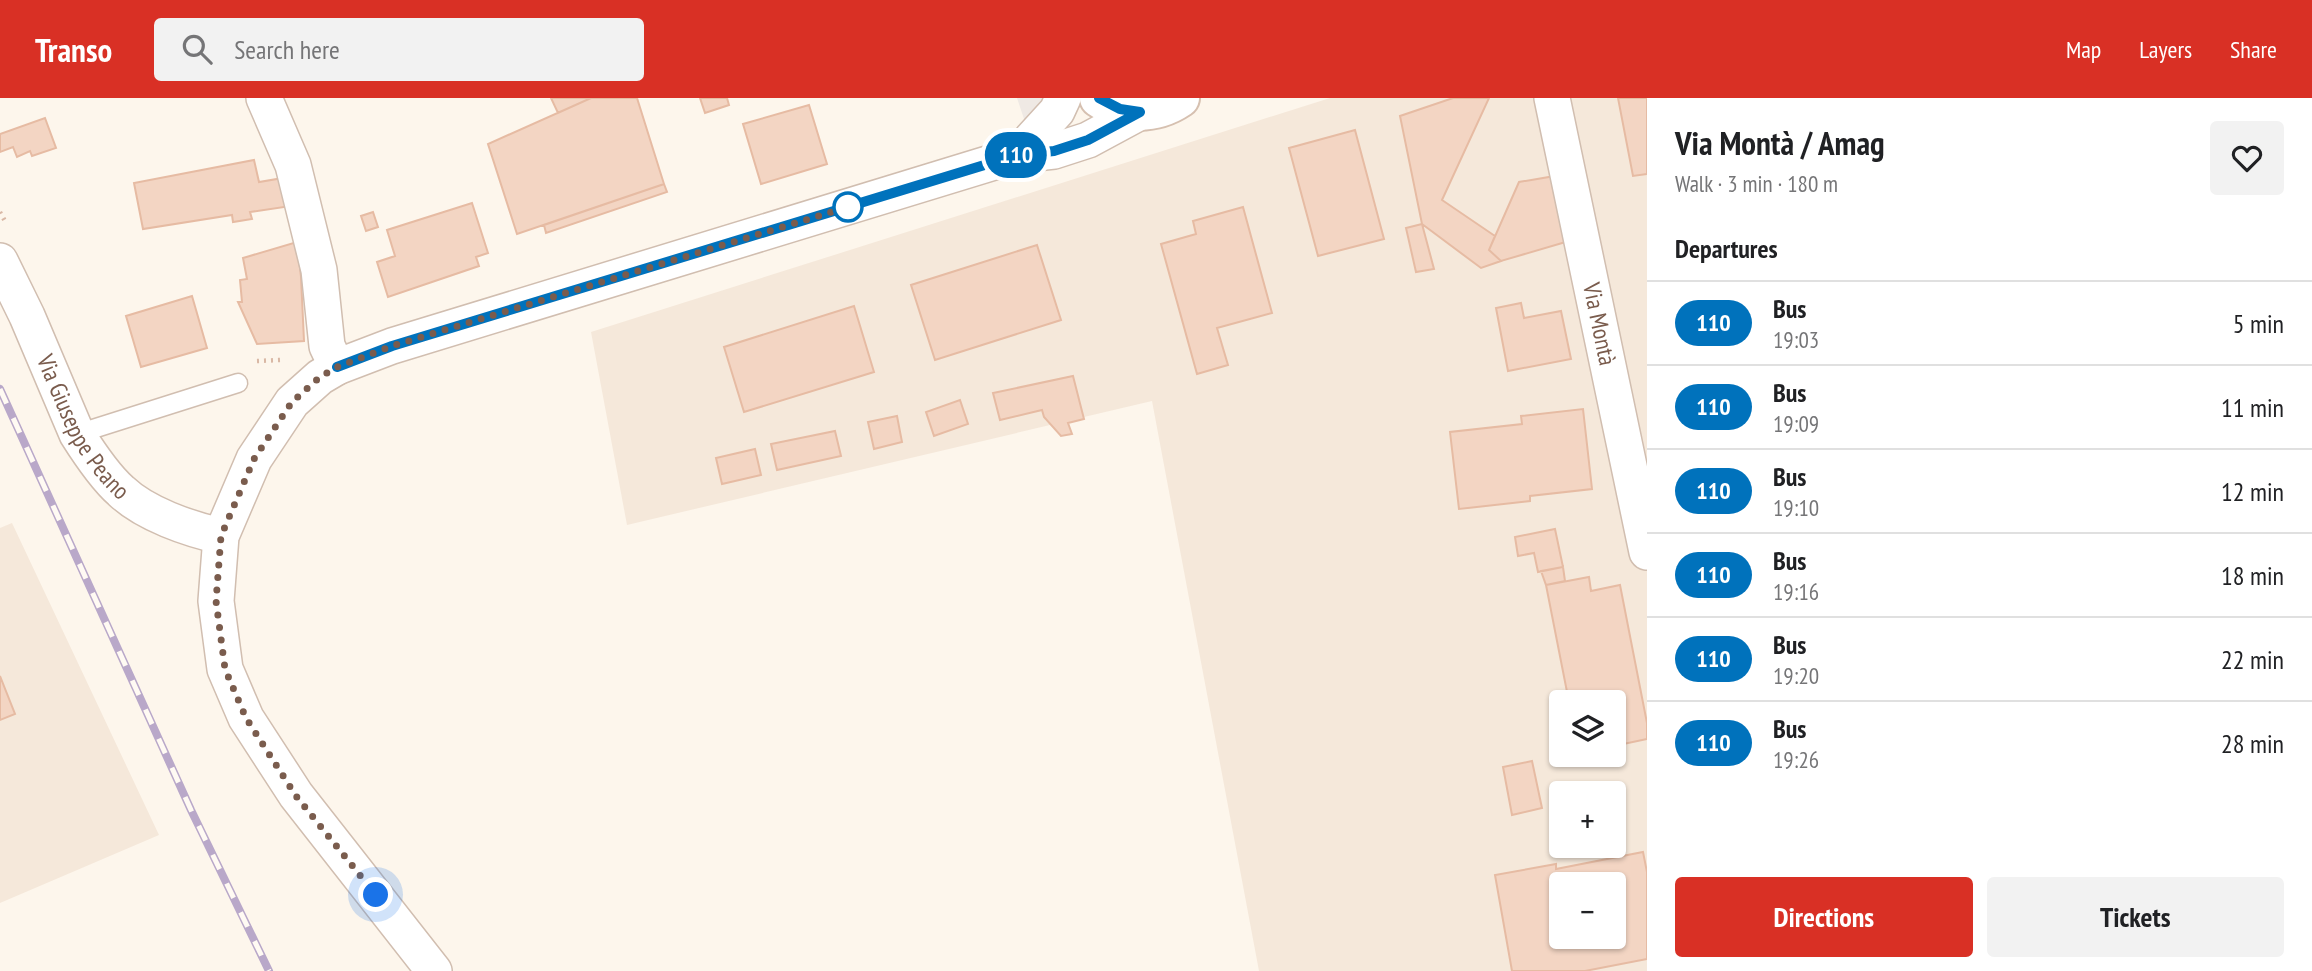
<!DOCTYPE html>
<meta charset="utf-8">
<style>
:root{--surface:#fff;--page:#f2f2f2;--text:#202124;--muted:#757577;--line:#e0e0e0;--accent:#d93025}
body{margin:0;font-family:"PT Sans Narrow",sans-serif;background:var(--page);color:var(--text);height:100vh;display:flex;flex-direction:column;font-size:26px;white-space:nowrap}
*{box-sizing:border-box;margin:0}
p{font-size:23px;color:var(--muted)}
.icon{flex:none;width:38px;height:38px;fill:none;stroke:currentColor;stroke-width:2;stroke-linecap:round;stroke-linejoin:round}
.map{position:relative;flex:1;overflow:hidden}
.details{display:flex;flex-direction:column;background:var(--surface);width:665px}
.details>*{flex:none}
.badge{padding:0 14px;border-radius:23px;font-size:24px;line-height:46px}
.buttons{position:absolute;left:1549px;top:592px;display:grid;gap:14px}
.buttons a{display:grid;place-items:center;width:77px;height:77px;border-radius:7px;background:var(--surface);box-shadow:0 2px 5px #0004;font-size:35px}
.you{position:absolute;width:35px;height:35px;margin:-18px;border:5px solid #fff;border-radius:50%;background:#1a73e8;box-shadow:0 0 0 10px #1a73e833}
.map>.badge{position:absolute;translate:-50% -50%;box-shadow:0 0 0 4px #fff}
h2{padding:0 28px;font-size:26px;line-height:63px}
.round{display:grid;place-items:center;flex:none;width:74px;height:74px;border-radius:7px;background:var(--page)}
.overview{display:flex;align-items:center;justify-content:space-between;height:119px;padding:0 28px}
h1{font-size:33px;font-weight:800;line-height:52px}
.action{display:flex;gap:14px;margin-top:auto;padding:14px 28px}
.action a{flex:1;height:80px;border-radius:7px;background:var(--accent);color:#fff;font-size:28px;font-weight:800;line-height:80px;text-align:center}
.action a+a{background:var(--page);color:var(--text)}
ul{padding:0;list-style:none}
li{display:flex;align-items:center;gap:21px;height:84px;padding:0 28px;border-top:2px solid var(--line)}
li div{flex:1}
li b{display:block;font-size:26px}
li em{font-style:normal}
li .badge{min-width:77px;font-weight:700;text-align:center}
header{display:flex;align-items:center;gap:42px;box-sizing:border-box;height:98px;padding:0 35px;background:var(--accent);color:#fff}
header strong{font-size:33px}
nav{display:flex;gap:38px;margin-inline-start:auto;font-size:24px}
.search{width:490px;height:63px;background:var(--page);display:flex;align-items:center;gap:18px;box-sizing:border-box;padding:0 24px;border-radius:7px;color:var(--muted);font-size:26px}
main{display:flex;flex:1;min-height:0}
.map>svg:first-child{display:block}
.residential{fill:#f5e8da;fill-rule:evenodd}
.industrial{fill:#efe9e4}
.building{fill:#f3d5c3;stroke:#e6bba3;stroke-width:2;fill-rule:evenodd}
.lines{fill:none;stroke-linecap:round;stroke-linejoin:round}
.lane-casing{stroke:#d1beb0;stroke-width:21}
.street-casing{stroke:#d1beb0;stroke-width:38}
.secondary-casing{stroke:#d6c0b0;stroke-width:42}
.path{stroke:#d9b8a5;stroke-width:4.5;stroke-dasharray:2 5;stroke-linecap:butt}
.lane{stroke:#fff;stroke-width:18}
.street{stroke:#fff;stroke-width:35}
.secondary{stroke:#fff;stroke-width:38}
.rail-casing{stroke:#b9a8c9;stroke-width:8}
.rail{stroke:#fffaf3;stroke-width:5;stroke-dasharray:16;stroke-linecap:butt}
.line-casing{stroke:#fff;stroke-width:16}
.line{stroke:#0072bc;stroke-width:10}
.walk{stroke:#7a5c4d;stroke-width:7;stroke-dasharray:0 12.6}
.stop-dot{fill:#fff;stroke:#0072bc;stroke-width:3.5}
.labels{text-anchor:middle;stroke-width:5;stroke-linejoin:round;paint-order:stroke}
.street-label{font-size:24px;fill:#7a5c4d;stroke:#fffaf3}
</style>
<header>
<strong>Transo</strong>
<div class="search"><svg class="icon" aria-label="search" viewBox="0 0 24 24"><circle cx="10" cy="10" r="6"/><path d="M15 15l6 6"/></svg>Search here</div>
<nav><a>Map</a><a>Layers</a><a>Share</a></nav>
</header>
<main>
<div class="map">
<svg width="1647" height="873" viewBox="0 0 1647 873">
<rect width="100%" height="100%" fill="#fdf6ec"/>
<path class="residential" d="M1330,0H1647V873H1259L1152,303L627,427L591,234ZM1561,604H1614V656H1561ZM1561,695H1614V747H1561ZM1561,786H1614V838H1561Z
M12,425L159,737L0,805V430Z"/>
<path class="industrial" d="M1017,0H1110L1026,27Z"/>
<path class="building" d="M551,0H591L558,15Z
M591,0H637L664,86L517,136L488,46Z
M700,0H727L729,7L705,15Z
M1453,0H1489L1442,102L1495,138L1489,152L1501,163L1481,170L1422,126L1400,18Z
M1618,0H1647V76L1633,78Z
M809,7L827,66L761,86L743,26Z
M45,20L56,50L32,58L30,53L17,59L13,49L0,54V36Z
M1355,32L1384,141L1318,158L1289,50Z
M254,62L259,84L283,80L291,108L250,114L252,121L233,124L232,117L143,131L134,85Z
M1555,78L1569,143L1501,163L1489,152L1519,84Z
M664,86L667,94L546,135L544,127Z
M472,105L488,155L476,159L479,168L388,199L377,164L395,158L387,132Z
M1243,109L1272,215L1217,230L1228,267L1197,276L1161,146L1196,136L1193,123Z
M373,114L378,129L366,133L361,118Z
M1422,126L1434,171L1416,174L1406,130Z
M297,144L301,179L304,243L257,246L238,204H242L240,182L247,181L243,160Z
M1037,147L1061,222L935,262L911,187Z
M192,198L207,250L141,269L126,218Z
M1521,205L1524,220L1561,213L1571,261L1508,273L1496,210Z
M854,208L874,274L744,314L724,249Z
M1073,278L1084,321L1068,325L1072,336L1061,338L1044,319L1042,312L1000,322L993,295Z
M960,302L968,326L934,338L926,314Z
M1583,311L1592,391L1530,398V403L1459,411L1450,334L1522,326L1521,318Z
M897,318L902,344L874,351L868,324Z
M835,333L841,358L777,372L771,346Z
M755,351L761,377L722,386L716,360Z
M1555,431L1563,469L1538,474L1534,455L1518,458L1515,439Z
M1563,469L1565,483L1546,487L1541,473Z
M1589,479L1591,493L1620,487L1647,625V641L1614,648V604H1569L1546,487Z
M0,578L15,616L0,622Z
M1532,663L1542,710L1512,717L1503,669Z
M1643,754L1647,774V861L1585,873H1512L1495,777L1556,766V771ZM1561,786H1614V838H1561Z"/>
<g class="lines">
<defs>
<path id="lane" d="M77,336L238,285"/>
<g id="street">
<path d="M264,0L293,67L319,172L327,248L337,269"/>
<path id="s1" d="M1552,0L1647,454"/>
<path d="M1017,57L1057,13L1063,0"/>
<path id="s2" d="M0,163L27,218L77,336C89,355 104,378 121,393C145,416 189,431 221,438"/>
<path d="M434,873L296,697L246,620L225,571L216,503L221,438L254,361L292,304L320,279L337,269L392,248L1017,57L1054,53L1088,42L1140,14"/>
</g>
<path id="secondary" d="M1099,0C1124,17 1155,17 1180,0"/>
</defs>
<use href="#lane" class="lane-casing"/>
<use href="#street" class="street-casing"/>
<use href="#secondary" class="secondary-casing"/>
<path class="path" d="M0,114L6,125
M257,263L280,262"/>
<use href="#lane" class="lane"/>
<use href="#street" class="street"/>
<use href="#secondary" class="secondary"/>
<defs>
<path id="rail" d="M0,291L191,712L269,873"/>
</defs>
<use href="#rail" class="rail-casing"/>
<use href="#rail" class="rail"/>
</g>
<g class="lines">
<defs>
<path id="line" d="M337,269L392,248L1017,57L1054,53L1088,42L1140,14L1120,11L1099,0"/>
</defs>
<use href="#line" class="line-casing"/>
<use href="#line" class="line"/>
<path class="walk" d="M376,797L296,698L246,620L225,571L216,503L221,438L254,361L292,304L320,279L337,269L392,248L848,109"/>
</g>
<circle class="stop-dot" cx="848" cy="109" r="14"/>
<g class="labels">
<g class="street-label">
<text dy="8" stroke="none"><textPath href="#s1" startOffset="231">Via Montà</textPath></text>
<text dy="8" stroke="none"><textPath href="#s2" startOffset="186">Via Giuseppe Peano</textPath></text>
</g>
</g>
</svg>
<div class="buttons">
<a><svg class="icon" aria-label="layers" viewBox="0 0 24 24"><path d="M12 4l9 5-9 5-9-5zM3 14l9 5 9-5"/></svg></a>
<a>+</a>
<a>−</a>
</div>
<div class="you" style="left:376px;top:797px"></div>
<b class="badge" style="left:1016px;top:57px;background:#0072bc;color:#fff">110</b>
</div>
<section class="details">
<div class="overview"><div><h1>Via Montà / Amag</h1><p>Walk · 3 min · 180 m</p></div><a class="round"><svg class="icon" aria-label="heart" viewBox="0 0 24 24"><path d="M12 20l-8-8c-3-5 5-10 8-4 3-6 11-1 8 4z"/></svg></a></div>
<h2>Departures</h2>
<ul>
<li><span class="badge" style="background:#0072bc;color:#fff">110</span><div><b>Bus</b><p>19:03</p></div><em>5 min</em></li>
<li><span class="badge" style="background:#0072bc;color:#fff">110</span><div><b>Bus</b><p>19:09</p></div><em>11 min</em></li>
<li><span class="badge" style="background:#0072bc;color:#fff">110</span><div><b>Bus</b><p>19:10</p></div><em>12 min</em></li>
<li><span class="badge" style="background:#0072bc;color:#fff">110</span><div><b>Bus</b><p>19:16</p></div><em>18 min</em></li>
<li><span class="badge" style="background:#0072bc;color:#fff">110</span><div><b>Bus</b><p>19:20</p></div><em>22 min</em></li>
<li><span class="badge" style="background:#0072bc;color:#fff">110</span><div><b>Bus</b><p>19:26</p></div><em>28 min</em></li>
</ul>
<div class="action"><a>Directions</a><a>Tickets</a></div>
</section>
</main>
